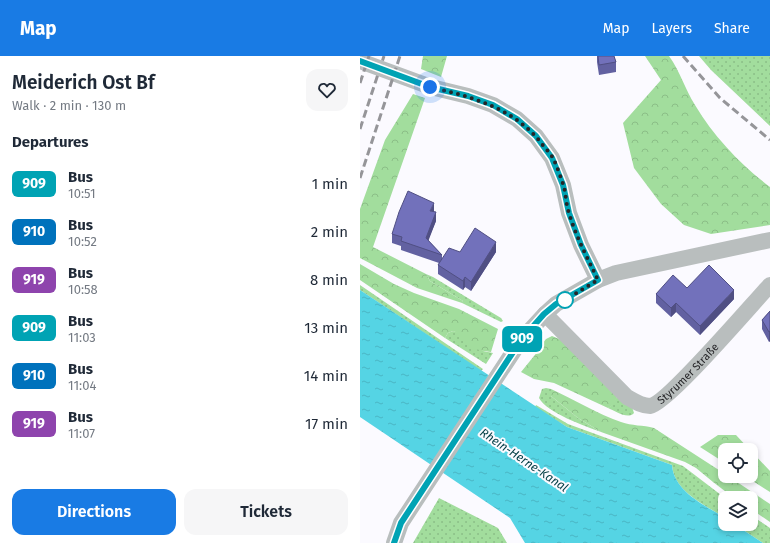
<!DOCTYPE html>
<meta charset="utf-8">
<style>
:root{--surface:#fff;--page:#f6f6f7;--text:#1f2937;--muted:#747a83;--accent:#197be4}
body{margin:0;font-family:"Fira Sans",sans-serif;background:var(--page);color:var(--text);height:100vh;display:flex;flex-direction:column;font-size:15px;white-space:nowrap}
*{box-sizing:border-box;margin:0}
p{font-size:13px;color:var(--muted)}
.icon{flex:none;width:22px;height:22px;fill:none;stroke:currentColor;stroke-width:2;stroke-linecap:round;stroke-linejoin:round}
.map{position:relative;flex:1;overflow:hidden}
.details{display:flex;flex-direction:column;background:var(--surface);width:360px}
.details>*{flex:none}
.badge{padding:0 8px;border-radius:6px;font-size:14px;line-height:26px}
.tools{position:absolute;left:358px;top:387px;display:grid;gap:8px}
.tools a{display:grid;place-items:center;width:40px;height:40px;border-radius:8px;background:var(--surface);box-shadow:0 2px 6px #0003;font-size:20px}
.you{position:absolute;width:20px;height:20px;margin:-10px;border:3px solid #fff;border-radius:50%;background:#1a73e8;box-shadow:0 0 0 6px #1a73e833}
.map>.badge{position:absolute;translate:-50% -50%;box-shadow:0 0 0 2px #fff}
h2{padding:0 12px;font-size:15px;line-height:36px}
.round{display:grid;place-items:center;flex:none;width:42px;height:42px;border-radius:12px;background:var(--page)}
.summary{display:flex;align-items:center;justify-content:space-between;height:68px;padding:0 12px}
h1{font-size:19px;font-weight:600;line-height:30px}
.cta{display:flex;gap:8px;margin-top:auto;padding:8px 12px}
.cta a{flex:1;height:46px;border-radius:12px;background:var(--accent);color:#fff;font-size:16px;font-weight:600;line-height:46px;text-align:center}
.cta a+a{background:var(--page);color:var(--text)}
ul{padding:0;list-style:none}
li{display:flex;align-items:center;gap:12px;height:48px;padding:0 12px}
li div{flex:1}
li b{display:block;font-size:15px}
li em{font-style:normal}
li .badge{min-width:44px;font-weight:700;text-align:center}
header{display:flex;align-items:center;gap:24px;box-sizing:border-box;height:56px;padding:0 20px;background:var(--accent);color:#fff}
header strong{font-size:19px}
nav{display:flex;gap:22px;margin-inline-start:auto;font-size:14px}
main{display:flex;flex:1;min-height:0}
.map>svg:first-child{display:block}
.green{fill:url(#green-dots)}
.forest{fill:url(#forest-crowns)}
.water{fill:url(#water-ripples)}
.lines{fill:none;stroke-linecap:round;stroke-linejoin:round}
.minor{stroke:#b9bebe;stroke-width:16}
.rail{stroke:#959599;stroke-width:3;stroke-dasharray:8 4;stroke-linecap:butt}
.wall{fill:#6261a1}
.shaded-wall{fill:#504f83}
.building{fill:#7271bb;stroke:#504f83}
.line-casing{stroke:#fff;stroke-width:9}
.line{stroke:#00a3b4;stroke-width:6}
.walk{stroke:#252528;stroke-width:4;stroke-dasharray:0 7.2}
.stop-dot{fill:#fff;stroke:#00a3b4;stroke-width:2}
.labels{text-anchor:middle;stroke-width:4;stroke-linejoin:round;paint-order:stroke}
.street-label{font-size:11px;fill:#252528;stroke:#fbfaff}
.water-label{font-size:12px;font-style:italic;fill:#003c43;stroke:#fbfaff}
</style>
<header>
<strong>Map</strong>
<nav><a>Map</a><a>Layers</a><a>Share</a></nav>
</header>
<main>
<section class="details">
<div class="summary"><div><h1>Meiderich Ost Bf</h1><p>Walk · 2 min · 130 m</p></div><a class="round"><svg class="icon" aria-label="heart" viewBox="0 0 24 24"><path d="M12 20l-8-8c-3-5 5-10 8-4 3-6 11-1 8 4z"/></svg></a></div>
<h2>Departures</h2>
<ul>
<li><span class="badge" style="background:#00a3b4;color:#fff">909</span><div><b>Bus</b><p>10:51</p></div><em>1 min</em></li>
<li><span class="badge" style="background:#0072bc;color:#fff">910</span><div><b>Bus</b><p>10:52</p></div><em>2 min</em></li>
<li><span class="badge" style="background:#8e44ad;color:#fff">919</span><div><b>Bus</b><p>10:58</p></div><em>8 min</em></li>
<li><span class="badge" style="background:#00a3b4;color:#fff">909</span><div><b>Bus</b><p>11:03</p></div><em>13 min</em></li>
<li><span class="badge" style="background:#0072bc;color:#fff">910</span><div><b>Bus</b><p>11:04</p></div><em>14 min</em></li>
<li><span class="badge" style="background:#8e44ad;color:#fff">919</span><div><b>Bus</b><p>11:07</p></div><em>17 min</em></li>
</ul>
<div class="cta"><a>Directions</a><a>Tickets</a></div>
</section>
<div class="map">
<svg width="410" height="487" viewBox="0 0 410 487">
<defs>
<pattern id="green-dots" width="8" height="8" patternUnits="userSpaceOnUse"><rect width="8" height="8" fill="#a2dd9d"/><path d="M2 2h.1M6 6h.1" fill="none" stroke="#8bbe87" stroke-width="1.8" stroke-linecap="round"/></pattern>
<pattern id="forest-crowns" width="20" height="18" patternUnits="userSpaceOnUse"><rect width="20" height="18" fill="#a2dd9d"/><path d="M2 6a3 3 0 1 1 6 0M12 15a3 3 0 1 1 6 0" fill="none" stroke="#8bbe87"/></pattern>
<pattern id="water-ripples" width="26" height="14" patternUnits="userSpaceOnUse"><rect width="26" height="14" fill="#55d4e4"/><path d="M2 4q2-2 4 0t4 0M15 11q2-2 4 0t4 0" fill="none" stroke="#4ab6c4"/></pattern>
</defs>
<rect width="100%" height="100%" fill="#fbfaff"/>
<path class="green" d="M339,0H410V70L351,14Z
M66,218L73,221L141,262L143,265L141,266L102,247L103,245L70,225Z
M0,229L123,313L121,315L0,234Z
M93,275L100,277L123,295L133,297L126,308L85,282L88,277Z
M186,332L191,333V340L218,362L241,376C225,370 187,357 179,342L182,333Z
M257,341L272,351L274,357C268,364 255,355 248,352L251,350Z
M176,349L208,368L323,410L365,442V462C344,448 314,436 312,409L207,371L175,351Z
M79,442L138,472L147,487H53Z
M391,459L410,472V487H403L374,468H391Z"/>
<path class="forest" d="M63,0H87L81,21L61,13Z
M285,0H309C320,15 325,33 335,49C354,81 381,109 410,131V169L351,178L324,169L301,148L274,112L263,67L301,24Z
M53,38L65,42L13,191L66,218L70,225L103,245L102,247L57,232L0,202V153L25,84Z
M0,208L34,228L54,237L99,253L138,273L131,296C125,295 118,295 113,291C106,285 102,278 93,275L88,277L85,282L0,224Z
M192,280L204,285L257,341C255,346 253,350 248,352L194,327L174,323L161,316L183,289L182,288L186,283Z
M191,333C213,343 238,358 261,366C272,370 283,369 294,372L365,418V420H368L410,448V466L391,453V442H374L353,426L336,412L325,406L241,376L218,362L191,340Z
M358,379H376L390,394H365V407L340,391Z
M391,395L410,415V436L385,420H391Z"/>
<path class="water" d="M0,234L207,371L312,409C314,436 345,449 365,462V468H374L403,487H165L150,462L0,361Z"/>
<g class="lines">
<g class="minor">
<path d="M0,5L71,31L108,40L133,49L157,63L176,80L192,102L203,129L209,157L221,189L238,224"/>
<path id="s1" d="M185,258L267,341C274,345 281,350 290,350C307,348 393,247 410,229"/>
<path d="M34,487L41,467L161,284L185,258L196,248L238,224L256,217L410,184"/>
</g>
<path class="rail" d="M323,0L360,42L410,84
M0,27L9,0
M0,73L24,0
M0,122L40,0"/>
</g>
<path class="wall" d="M237,0H254L256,6V16L239,19L237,6Z
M74,155L76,165L68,184L82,199V203L100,196H136L111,235L105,231L103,234L78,218V209L79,207L41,194V190L32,187V178Z
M327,232L374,243L340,279L316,256L311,261L296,247V238Z
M410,255V285L409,286L402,273V264Z"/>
<path class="shaded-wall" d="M74,147V156L70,155Z
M76,156V165L66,191V182Z
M136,186V196L111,235V226Z
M105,221V231L103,234V225Z
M374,234V243L340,279V270Z
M316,247V256L311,261V252Z
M410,275V285L409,286V276Z"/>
<path class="building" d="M238,0H254L256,6L239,9Z
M48,135L74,147L70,155L76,156L66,182L82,199L41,185L42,181L32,178L39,156Z
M115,172L136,186L111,226L105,221L103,225L78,209L89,192L100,196Z
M349,209L374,234L340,270L316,247L311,252L296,238L313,219L327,232Z
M410,255V275L409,276L402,264Z"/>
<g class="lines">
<defs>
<path id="line" d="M0,5L70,31L108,40L133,49L157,63L176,80L192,102L203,129L209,157L221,189L238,224L196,248L184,258L161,284L41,467L34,487"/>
</defs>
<use href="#line" class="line-casing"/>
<use href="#line" class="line"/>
<path class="walk" d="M70,31C112,41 154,52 182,88C185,92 190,97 193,102C197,110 201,122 204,131C206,139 206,149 209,157C216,181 228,203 238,224L205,244"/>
</g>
<circle class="stop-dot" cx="205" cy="244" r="8"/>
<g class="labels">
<g class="street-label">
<text dy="4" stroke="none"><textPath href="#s1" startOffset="192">Styrumer Straße</textPath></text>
</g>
<g class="water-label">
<text transform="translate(164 404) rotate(34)" y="4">Rhein-Herne-Kanal</text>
</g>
</g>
</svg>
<div class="tools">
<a><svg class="icon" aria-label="locate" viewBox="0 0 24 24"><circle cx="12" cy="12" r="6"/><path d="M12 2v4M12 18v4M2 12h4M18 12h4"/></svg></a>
<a><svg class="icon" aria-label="layers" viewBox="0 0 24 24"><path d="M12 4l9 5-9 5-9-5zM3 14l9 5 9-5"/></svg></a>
</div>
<div class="you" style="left:70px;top:31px"></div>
<b class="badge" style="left:162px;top:283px;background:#00a3b4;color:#fff">909</b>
</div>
</main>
